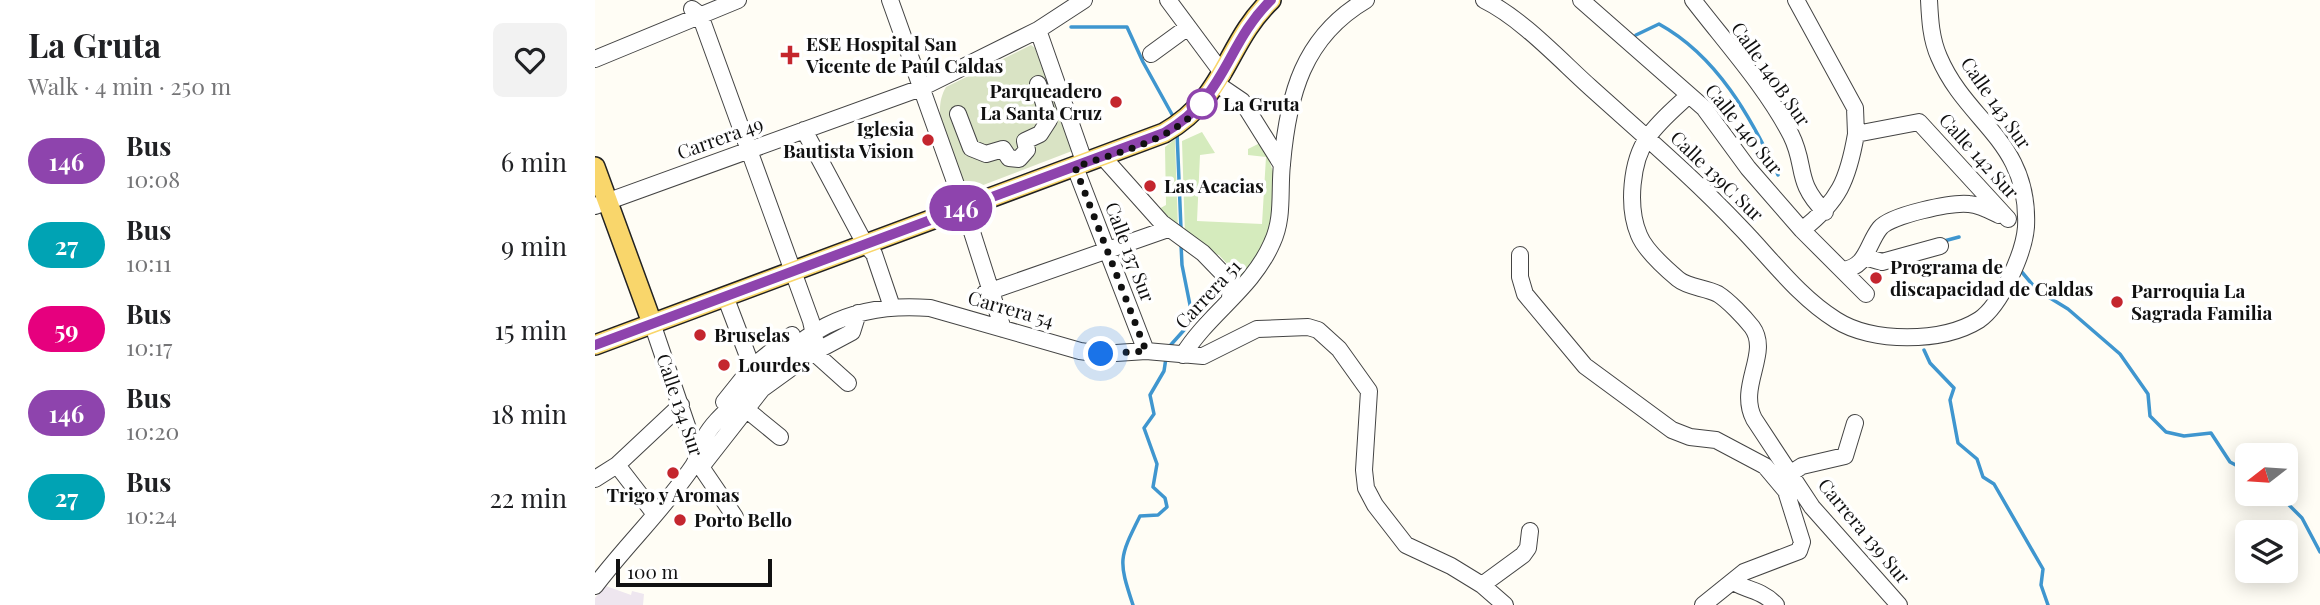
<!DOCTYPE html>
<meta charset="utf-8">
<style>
:root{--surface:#fff;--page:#f2f2f2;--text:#202124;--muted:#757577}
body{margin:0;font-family:"Playfair Display",serif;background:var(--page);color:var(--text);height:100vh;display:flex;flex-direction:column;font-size:26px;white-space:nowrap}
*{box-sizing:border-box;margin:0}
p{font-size:23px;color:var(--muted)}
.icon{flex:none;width:38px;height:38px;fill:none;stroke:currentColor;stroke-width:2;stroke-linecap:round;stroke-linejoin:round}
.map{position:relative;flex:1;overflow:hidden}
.side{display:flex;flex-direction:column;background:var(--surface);width:595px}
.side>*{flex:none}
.badge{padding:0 14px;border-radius:23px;font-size:24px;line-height:46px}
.needle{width:46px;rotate:253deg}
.buttons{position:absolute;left:1640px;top:443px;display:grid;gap:14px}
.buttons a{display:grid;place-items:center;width:63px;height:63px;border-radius:10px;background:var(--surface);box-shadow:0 4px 18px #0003;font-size:35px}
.scale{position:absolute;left:21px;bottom:18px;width:156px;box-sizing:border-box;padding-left:7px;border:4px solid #111;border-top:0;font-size:19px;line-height:24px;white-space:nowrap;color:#111;-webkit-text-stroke:5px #fff;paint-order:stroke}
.you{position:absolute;width:35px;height:35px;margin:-18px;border:5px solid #fff;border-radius:50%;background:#1a73e8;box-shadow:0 0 0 10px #1a73e833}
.map>.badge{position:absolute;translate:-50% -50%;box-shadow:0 0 0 4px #fff}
.round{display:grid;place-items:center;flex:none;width:74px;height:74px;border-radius:10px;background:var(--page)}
.head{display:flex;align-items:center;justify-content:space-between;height:119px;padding:0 28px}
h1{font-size:33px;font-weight:700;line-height:52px}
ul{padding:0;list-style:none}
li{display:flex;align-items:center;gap:21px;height:84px;padding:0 28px}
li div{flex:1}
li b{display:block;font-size:26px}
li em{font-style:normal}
li .badge{min-width:77px;font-weight:700;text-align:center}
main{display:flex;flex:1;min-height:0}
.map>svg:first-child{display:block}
.industrial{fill:#eee6ef}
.green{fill:#d5ebbd}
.cemetery{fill:#d9e3c4}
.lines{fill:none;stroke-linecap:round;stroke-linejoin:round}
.stream{stroke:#3f96cf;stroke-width:3.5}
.minor-casing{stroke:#444;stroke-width:18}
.major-casing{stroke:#222;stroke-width:22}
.minor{stroke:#fff;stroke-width:16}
.major{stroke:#f9d66b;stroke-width:19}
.line-casing{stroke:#fff;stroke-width:16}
.line{stroke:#8e44ad;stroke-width:10}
.walk{stroke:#111;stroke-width:7;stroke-dasharray:0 12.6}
.poi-dot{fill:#c4262e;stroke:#fff;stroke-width:2.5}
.stop-dot{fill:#fff;stroke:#8e44ad;stroke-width:3.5}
.labels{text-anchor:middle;stroke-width:7;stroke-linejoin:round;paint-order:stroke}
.poi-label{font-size:19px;font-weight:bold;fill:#111;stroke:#fff;text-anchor:start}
.street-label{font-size:19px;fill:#111;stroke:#fff}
.stop-label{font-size:19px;font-weight:bold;fill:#111;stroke:#fff;text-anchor:start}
</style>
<main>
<section class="side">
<div class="head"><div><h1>La Gruta</h1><p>Walk · 4 min · 250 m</p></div><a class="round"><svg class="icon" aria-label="heart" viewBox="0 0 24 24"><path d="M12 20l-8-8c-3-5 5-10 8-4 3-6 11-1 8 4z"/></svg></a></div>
<ul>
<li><span class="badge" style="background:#8e44ad;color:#fff">146</span><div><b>Bus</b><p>10:08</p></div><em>6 min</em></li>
<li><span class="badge" style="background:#00a3b4;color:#fff">27</span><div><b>Bus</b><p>10:11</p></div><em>9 min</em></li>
<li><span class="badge" style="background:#e6007e;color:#fff">59</span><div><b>Bus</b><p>10:17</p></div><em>15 min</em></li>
<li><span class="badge" style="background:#8e44ad;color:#fff">146</span><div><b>Bus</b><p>10:20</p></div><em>18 min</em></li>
<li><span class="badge" style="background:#00a3b4;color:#fff">27</span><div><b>Bus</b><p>10:24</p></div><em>22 min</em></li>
</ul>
</section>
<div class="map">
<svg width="1725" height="605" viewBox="0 0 1725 605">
<rect width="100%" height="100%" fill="#fffdf5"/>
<path class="industrial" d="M11,586L36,595L37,591L49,594L48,605H0V598Z"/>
<path class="green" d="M607,132L620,153L605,155L602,221L667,224L671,157L653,155V149L667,142L681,179L674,243L646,279L624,255L608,251L590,236L587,141Z
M580,139L583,230L562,210L571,205L570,147Z"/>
<path class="cemetery" d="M436,45L440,48L477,151L370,192C360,161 333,117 351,87Z"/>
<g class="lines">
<path class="stream" d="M476,27H532L548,62L579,118
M1041,35L1064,24C1122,56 1156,117 1183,175
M582,132L586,229
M1349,241L1364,237
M1426,271L1442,290L1473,309L1525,354L1553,394L1555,416L1571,432L1589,436L1616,433L1635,462L1652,471
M573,348L598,320L587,265L586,244
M1329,350L1335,363L1359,388L1355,400L1363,443L1382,459L1388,477L1399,484L1448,569L1446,585L1453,605
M1683,494L1707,518L1725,552
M538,605C523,560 524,558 545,516L563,515L572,507L570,498L558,487L562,464L549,428L559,414L555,395L569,371L571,358"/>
<defs>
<path id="minor" d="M295,0L369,207L408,329
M573,0L628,74
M889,0C926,18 964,59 995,87C1046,133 1099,178 1146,228C1177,260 1204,297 1241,320C1277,343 1347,343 1384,320C1406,305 1429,253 1431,227C1435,141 1372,123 1344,57C1336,39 1335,20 1334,0
M986,0L1109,108L1153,168L1207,230L1271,294
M1098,0C1131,43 1171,87 1196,135C1212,167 1199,181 1230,212
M1201,0L1260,108L1261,134
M97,9L105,15L216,321L224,357L253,383
M443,30L490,164
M556,54L593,27
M0,59L143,0
M622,84L647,101L687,165
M1094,95C1080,108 1064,121 1053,137C1036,161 1032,207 1044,235C1050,250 1070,268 1083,279C1094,288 1110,287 1123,294C1134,301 1149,317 1157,327C1176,353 1142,386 1159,419L1217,507L1304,605
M363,114L376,148L391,154L408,149L414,158L424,159L432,150L430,141L445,134L454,120L443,84
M209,130L270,244L279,254L297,307
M508,157L567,223L608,253L636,282L635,298
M480,167L551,351
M0,206L326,88L443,30L489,0
M1207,230C1244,201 1253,180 1261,134L1324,122L1413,219
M925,255V277L930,294L990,366L1077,430L1095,437L1121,440L1170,466L1191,491L1207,542L1204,551L1149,572L1108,605
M1270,257L1287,262L1345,246
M1247,270C1272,268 1272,244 1285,228C1296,215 1357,202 1374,204C1385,205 1394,210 1404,215
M390,293L573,229
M130,296L157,367L164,373
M57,323L106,467L140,517
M588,355C614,313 657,289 677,243C689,218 684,191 687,164C693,95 708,37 771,0
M129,402L157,367L197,335
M152,410L185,437
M22,465L56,509
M106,467L167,389L214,355L257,332L263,313
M0,479L22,465L86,405
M1187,479L1207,466L1250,456L1260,423
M1138,581C1145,589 1165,588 1181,605
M887,585L928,555L933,548L935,531
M0,586C31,545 69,509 98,466C104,457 105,446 110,437C119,420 137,407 150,393C206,334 249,301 335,308L485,351L506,354L551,351L608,356L662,329L713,327L723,330L744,349L774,391L769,470L771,488L780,505L811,545L856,566L887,585L910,605"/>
<path id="major" d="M0,167L57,323
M0,345L569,133C632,97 630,44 676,0"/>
</defs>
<use href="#minor" class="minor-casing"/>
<use href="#major" class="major-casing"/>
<use href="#minor" class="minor"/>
<use href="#major" class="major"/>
</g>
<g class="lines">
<defs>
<path id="line" d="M0,345L569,133C632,97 630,45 676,0"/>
</defs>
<use href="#line" class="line-casing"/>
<use href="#line" class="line"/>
<path class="walk" d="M506,354L551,351L480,167C522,152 579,141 607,104"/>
</g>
<g class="poi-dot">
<path d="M191.5 44.5h7v7h7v7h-7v7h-7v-7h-7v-7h7z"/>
<circle cx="521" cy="102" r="7"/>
<circle cx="333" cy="140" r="7"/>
<circle cx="555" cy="186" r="7"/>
<circle cx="1281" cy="278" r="7"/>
<circle cx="1522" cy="302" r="7"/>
<circle cx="105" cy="335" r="7"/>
<circle cx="129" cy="365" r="7"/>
<circle cx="78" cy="473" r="7"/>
<circle cx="85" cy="520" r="7"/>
</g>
<circle class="stop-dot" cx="607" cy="104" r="14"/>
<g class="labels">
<g class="poi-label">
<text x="211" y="51">ESE Hospital San<tspan x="211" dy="22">Vicente de Paúl Caldas</tspan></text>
<text x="507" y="98" text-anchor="end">Parqueadero<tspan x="507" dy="22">La Santa Cruz</tspan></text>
<text x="319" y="136" text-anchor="end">Iglesia<tspan x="319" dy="22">Bautista Vision</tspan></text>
<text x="569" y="193">Las Acacias</text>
<text x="1295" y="274">Programa de<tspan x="1295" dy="22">discapacidad de Caldas</tspan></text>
<text x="1536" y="298">Parroquia La<tspan x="1536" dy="22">Sagrada Familia</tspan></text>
<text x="119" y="342">Bruselas</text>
<text x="143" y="372">Lourdes</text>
<text x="78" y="502" text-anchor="middle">Trigo y Aromas</text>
<text x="99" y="527">Porto Bello</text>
</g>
<g class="street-label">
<text transform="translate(1176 74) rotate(55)" y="7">Calle 140B Sur</text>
<text transform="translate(1401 103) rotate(55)" y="7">Calle 143 Sur</text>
<text transform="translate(1149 129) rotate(51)" y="7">Calle 140 Sur</text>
<text transform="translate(125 138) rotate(-20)" y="7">Carrera 49</text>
<text transform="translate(1384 156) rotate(48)" y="7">Calle 142 Sur</text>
<text transform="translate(1122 176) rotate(44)" y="7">Calle 139C Sur</text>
<text transform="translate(535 252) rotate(69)" y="7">Calle 137 Sur</text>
<text transform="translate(613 294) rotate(-47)" y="7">Carrera 51</text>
<text transform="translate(416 309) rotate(16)" y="7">Carrera 54</text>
<text transform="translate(85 405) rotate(71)" y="7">Calle 134 Sur</text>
<text transform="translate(1269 531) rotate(50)" y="7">Carrera 139 Sur</text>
</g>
<g class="stop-label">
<text x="628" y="111">La Gruta</text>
</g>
</g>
</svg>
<div class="buttons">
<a><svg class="needle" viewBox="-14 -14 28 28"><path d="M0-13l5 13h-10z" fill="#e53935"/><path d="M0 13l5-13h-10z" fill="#757577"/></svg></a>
<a><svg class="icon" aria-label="layers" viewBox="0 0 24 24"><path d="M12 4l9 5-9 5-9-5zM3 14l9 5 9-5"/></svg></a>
</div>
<div class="scale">100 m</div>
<div class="you" style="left:506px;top:354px"></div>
<b class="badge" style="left:366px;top:208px;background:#8e44ad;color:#fff">146</b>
</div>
</main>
